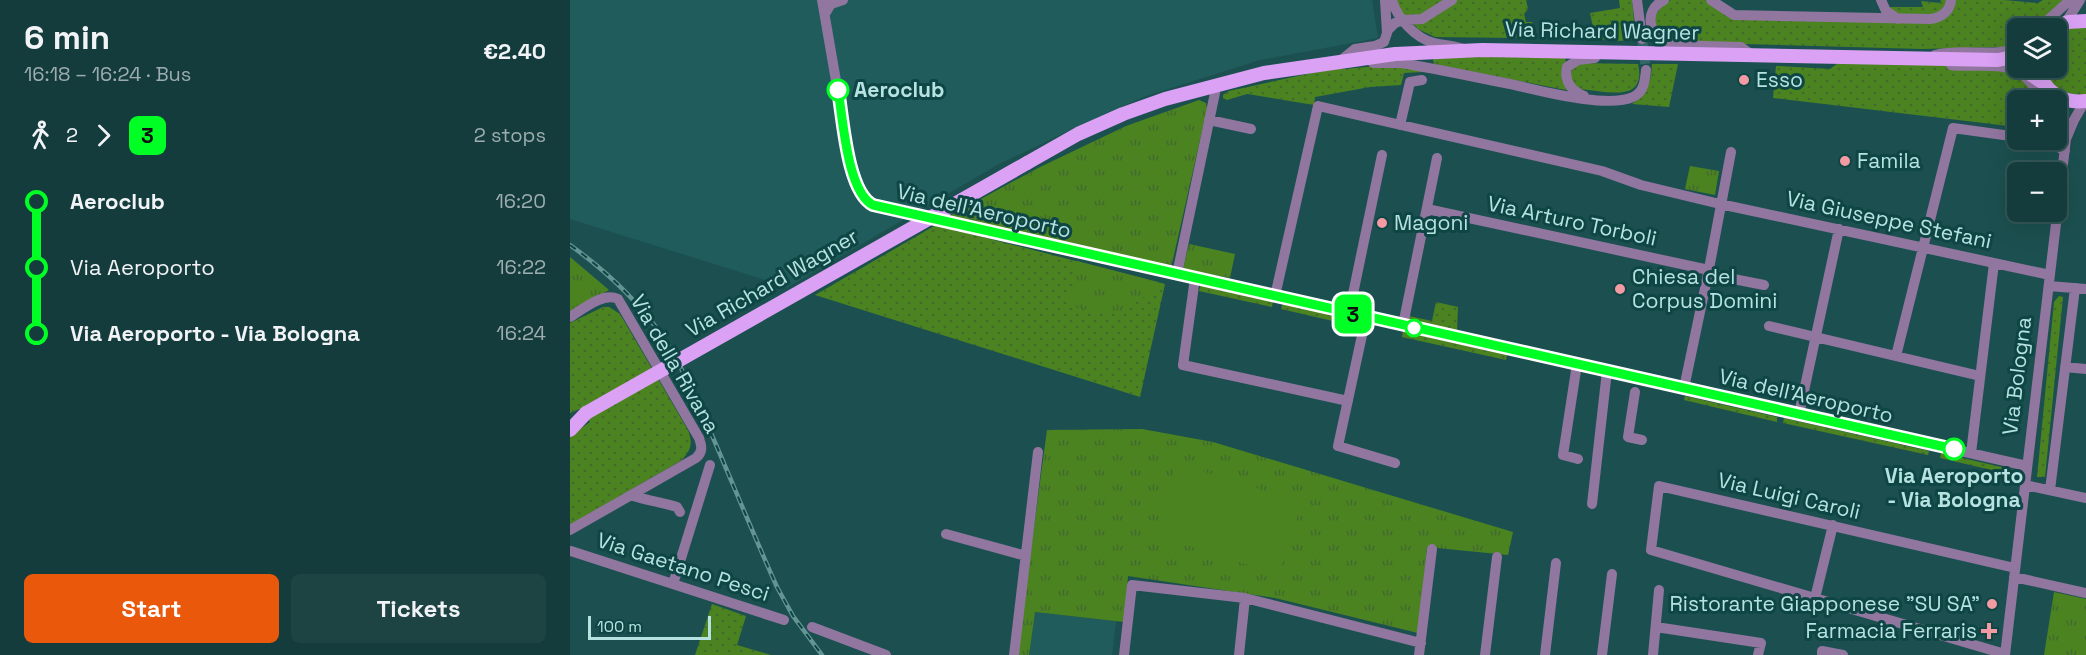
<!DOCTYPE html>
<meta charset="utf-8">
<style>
:root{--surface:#153c3c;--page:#1e4343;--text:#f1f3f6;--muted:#9dadaf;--line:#345656;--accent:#ea580c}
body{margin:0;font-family:"Space Grotesk",sans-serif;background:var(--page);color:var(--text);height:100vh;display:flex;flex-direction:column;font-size:22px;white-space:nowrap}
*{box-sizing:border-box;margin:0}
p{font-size:20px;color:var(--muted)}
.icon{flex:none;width:33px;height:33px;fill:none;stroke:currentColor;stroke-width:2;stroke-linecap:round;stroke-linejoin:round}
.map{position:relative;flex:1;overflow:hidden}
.drawer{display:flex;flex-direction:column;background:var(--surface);width:570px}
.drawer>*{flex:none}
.badge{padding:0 12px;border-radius:9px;font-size:21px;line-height:39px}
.tools{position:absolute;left:1437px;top:18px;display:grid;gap:12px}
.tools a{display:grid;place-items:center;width:60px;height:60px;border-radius:9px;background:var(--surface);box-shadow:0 6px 24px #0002,0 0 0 2px var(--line);font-size:30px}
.scale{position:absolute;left:18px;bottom:15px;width:123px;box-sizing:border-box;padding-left:6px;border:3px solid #b6e2e1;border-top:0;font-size:16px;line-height:21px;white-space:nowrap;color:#b6e2e1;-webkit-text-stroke:4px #0e4545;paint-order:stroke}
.map>.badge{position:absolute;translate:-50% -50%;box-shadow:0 0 0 3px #fff}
.legs{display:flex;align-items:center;gap:9px;height:66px;padding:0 24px;font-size:20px}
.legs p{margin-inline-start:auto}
.overview{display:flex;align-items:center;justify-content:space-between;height:102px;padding:0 24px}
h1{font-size:33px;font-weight:600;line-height:45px}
.primary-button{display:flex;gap:12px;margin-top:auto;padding:12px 24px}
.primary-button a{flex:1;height:69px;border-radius:9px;background:var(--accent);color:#fff;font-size:24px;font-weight:600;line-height:69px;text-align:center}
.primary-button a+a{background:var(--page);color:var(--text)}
ul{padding:0 24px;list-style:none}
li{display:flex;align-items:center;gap:21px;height:66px;font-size:22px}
li i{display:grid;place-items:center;width:9px;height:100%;margin:0 8px;background:currentColor}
li i::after{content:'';width:15px;height:15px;margin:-8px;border:4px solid;border-radius:50%;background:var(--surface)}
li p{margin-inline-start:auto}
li:first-child i{background:linear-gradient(#0000 50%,currentColor 0)}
li:last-child i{background:linear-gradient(currentColor 50%,#0000 0)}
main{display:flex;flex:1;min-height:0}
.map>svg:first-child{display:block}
.built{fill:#205c5c}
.grass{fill:url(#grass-dots)}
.park{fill:url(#park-tufts)}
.pitch{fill:#4b8320}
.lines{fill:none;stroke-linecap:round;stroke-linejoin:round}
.minor-tunnel{stroke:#366;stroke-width:10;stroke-dasharray:10 5;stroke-linecap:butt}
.minor{stroke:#91769f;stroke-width:10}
.major{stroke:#daa1f4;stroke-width:14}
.rail-casing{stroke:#649594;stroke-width:4.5}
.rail{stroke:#0e4545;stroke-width:2;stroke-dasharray:7;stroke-linecap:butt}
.major-bridge{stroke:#daa1f4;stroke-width:14}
.line-1-casing{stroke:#fff;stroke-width:14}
.line-1{stroke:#00ff24;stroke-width:9}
.poi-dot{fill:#f49aa2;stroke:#0e4545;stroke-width:2}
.stop-1-dot{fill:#fff;stroke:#00ff24;stroke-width:3}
.labels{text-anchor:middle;stroke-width:6;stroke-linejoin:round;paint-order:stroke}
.street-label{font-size:21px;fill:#b6e2e1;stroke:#0e4545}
.poi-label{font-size:21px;fill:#b6e2e1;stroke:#0e4545;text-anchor:start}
.stop-label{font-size:21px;font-weight:bold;fill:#b6e2e1;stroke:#0e4545;text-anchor:start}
</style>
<main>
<section class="drawer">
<div class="overview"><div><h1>6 min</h1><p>16:18 – 16:24 · Bus</p></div><b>€2.40</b></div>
<div class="legs"><svg class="icon" aria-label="walk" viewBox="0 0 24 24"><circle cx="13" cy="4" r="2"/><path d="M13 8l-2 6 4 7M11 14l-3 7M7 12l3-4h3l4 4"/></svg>2<svg class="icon" aria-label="forward" viewBox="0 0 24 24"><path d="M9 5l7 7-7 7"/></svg><b class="badge" style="background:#00ff24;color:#111">3</b><p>2 stops</p></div>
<ul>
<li><i style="color:#00ff24"></i><b>Aeroclub</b><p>16:20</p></li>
<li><i style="color:#00ff24"></i><span>Via Aeroporto</span><p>16:22</p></li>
<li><i style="color:#00ff24"></i><b>Via Aeroporto - Via Bologna</b><p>16:24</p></li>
</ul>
<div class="primary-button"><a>Start</a><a>Tickets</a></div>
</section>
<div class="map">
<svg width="1516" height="655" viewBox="0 0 1516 655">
<defs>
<pattern id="grass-dots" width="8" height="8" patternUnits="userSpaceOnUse" patternTransform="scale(1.5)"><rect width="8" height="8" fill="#4b8320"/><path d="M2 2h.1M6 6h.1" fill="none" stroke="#436a2e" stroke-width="1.8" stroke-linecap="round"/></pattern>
<pattern id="park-tufts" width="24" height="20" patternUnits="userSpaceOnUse" patternTransform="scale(1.5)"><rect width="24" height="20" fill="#4b8320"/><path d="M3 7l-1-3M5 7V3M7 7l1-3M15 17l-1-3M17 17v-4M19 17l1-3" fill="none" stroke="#436a2e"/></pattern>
</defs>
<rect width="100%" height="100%" fill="#1c5050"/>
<path class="built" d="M0,0H802L808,38L690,60L576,96L536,113L429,164L218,287L0,219Z
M464,612L546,621L542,655H459Z"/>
<path class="grass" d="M825,0H877L854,16L835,17Z
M886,0H956L958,9L954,14L956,22H962L963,31L956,37L950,38L865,37L848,29L842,22Z
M1049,0H1062L1066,40C1051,40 1028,45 1018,30L1023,27L1020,13L1050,8Z
M1101,0H1135L1161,17L1358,23L1385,0H1434L1468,3L1473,0H1493L1462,28H1448L1447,42L1432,47L1352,49L1104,42C1091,39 1087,30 1083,19L1095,2Z
M1371,0H1377L1376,4L1366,15L1333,16L1317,7H1353L1351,1L1370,3Z
M1516,27V95C1490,94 1484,90 1473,68H1486L1487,33L1493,29Z
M866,57H995L1001,91L864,64L863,60Z
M1007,63L1068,64C1077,104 1035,91 1010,89L1005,87L1000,78L1003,66Z
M1268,63L1365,64L1386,68L1432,69L1450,76L1471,100H1448L1447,127L1203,98L1206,66L1260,69Z
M828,64L853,72L834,73L831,85L800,87L745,97L744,105L677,94L657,100L653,98V95L659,91L765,68L775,69Z
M1082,64H1108L1099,107L1062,104C1078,94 1081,82 1082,64Z
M366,225L595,284L570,397L245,295Z
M631,284L703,301L702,307L629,291Z
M1489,296L1493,297L1475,477H1467L1484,302Z
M866,302L888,307L887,331L838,321L839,316L862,321Z
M713,303L791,321L789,327L711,309Z
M33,307H39L50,314L118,430C123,443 121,450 112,460L0,525V436L20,422L12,408L0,413V323Z
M833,331L937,355L936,360L832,337Z
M1115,396L1207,417V422L1114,400Z
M1214,418L1359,451L1358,455L1213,423Z
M1371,453L1444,470L1443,475L1370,458Z
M142,604L176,616L167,645L201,655H125Z"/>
<path class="park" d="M629,100L636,103L637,109L601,268L376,218L468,168L556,126Z
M1120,166L1149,171L1145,195L1115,189Z
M619,244L665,254L660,278L613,269Z
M0,257L39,290L0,312Z
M507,261L588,282L585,294L564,300L557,314L498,307Z
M572,429L643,442L943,532L938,555L857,547L848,633L705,598L558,576L554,622L465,612L459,655H447L477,430Z
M1484,592L1516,599V655H1474Z"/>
<path class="pitch" d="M606,463L732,502L709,575L585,535Z"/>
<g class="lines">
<path class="minor-tunnel" d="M1072,39L1076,70"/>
<path class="minor" d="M252,0L282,173L293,198L303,205L1457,466
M815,0L817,33
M822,0C827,18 845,38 864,43C876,46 884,45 896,50
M1067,0L1072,39
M1094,0C1072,11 1079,38 1100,45L1171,47L1182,55
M1141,0L1164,15L1360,19C1371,18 1380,11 1381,0
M1311,0L1316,11L1328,19
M261,4L273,0
M255,14L261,4L260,0
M1496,22L1510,0
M1469,28L1500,0
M1365,55C1391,48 1427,58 1448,47
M769,62L785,49L805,46L814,42L818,30L825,23L833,20L852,19L882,0
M803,63H831C868,69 904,77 940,84C969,90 1036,109 1063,97C1074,92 1075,81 1076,70
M1381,65C1402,68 1434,61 1452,74C1461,81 1468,92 1474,100
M1014,96C1001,91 994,81 997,67L1008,60L1025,58
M1486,103L1493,119L1496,135
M639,120L681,129
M830,125L840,82L852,80
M1467,140L1482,143L1495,151
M857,209L1139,270
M607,274L645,93
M1138,274L1194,285
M625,278L613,365L778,401
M1479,286L1516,289
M705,296L748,106L1032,171L1071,185L1150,204L1480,275
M779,313L812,155
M0,317C13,309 33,292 48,299L129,438C132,446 133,452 126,458L0,530
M796,317L768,446L825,463
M833,325L867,158
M1199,326L1410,376
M1326,356L1383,128L1448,137
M1007,364L993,455L1008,459
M1495,367L1516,369
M1114,388L1138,274L1161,152
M1065,392L1058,437L1072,440
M1229,414L1269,229
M1401,453L1424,263
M1455,485L1516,498
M1480,490L1505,288
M61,495C77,501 91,502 107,507L110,512
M1022,504L1037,371
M376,534L456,556
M1,551L214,620
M1444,577L1516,593
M103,584L140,465
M1245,598L1263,525
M242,627L316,655
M1086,627L1191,643L1188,655
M1435,654L1081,550L1089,486L1445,568
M444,655L468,452
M554,655L562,585L675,598L851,643
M669,655L675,598
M849,655L862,549
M915,655L927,557
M975,655L986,563
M1032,655L1042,574
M1083,655L1089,590
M1252,655V651L1273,655
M1435,655L1496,139L1504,120L1515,101"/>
<path class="major" d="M1484,28L1498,22L1516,21
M1451,68L1472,82
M1468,68C1473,91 1492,104 1516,101
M457,163L508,134L553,114L595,99L694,73L825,54L912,50L1428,60L1448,56
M0,430L16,413"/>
<defs>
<path id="rail" d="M0,245C35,270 66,299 91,334C113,367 128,404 144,440C165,489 185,538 207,587L223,616L252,655"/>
</defs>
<use href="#rail" class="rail-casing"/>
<use href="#rail" class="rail"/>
<path class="major-bridge" d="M16,413L457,163"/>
</g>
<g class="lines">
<defs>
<path id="line-1" d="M268,90C273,118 277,192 303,205L1384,449"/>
</defs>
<use href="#line-1" class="line-1-casing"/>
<use href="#line-1" class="line-1"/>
</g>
<g class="poi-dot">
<circle cx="1174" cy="80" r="6"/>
<circle cx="1275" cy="161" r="6"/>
<circle cx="812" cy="223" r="6"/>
<circle cx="1050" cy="289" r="6"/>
<circle cx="1422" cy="604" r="6"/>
<path d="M1416 622h6v6h6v6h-6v6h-6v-6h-6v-6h6z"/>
</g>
<g class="stop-1-dot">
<circle cx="268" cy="90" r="10"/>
<circle cx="844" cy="328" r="8"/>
<circle cx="1384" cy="449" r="10"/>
</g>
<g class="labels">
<g class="street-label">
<text transform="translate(1032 31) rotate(1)" y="7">Via Richard Wagner</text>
<text transform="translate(414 211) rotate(13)" y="7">Via dell'Aeroporto</text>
<text transform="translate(1319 220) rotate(12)" y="7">Via Giuseppe Stefani</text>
<text transform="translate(1002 221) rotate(12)" y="7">Via Arturo Torboli</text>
<text transform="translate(202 283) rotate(-30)" y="7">Via Richard Wagner</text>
<text transform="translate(105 364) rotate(60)" y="7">Via della Rivana</text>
<text transform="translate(1447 376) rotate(-83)" y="7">Via Bologna</text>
<text transform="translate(1236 396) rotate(13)" y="7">Via dell'Aeroporto</text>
<text transform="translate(1219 496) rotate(13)" y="7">Via Luigi Caroli</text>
<text transform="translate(113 567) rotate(18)" y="7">Via Gaetano Pesci</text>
</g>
<g class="poi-label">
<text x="1186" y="87">Esso</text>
<text x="1287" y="168">Famila</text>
<text x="824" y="230">Magoni</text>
<text x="1062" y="284">Chiesa del<tspan x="1062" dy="24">Corpus Domini</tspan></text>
<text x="1410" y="611" text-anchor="end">Ristorante Giapponese "SU SA"</text>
<text x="1407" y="638" text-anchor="end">Farmacia Ferraris</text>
</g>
<g class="stop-label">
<text x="284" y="97">Aeroclub</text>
<text x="1384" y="483" text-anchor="middle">Via Aeroporto<tspan x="1384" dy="24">- Via Bologna</tspan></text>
</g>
</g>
</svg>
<div class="tools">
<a><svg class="icon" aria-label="layers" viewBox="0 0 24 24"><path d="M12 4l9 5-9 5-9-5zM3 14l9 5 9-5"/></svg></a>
<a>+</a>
<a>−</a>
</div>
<div class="scale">100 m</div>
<b class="badge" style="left:783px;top:314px;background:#00ff24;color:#111">3</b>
</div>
</main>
